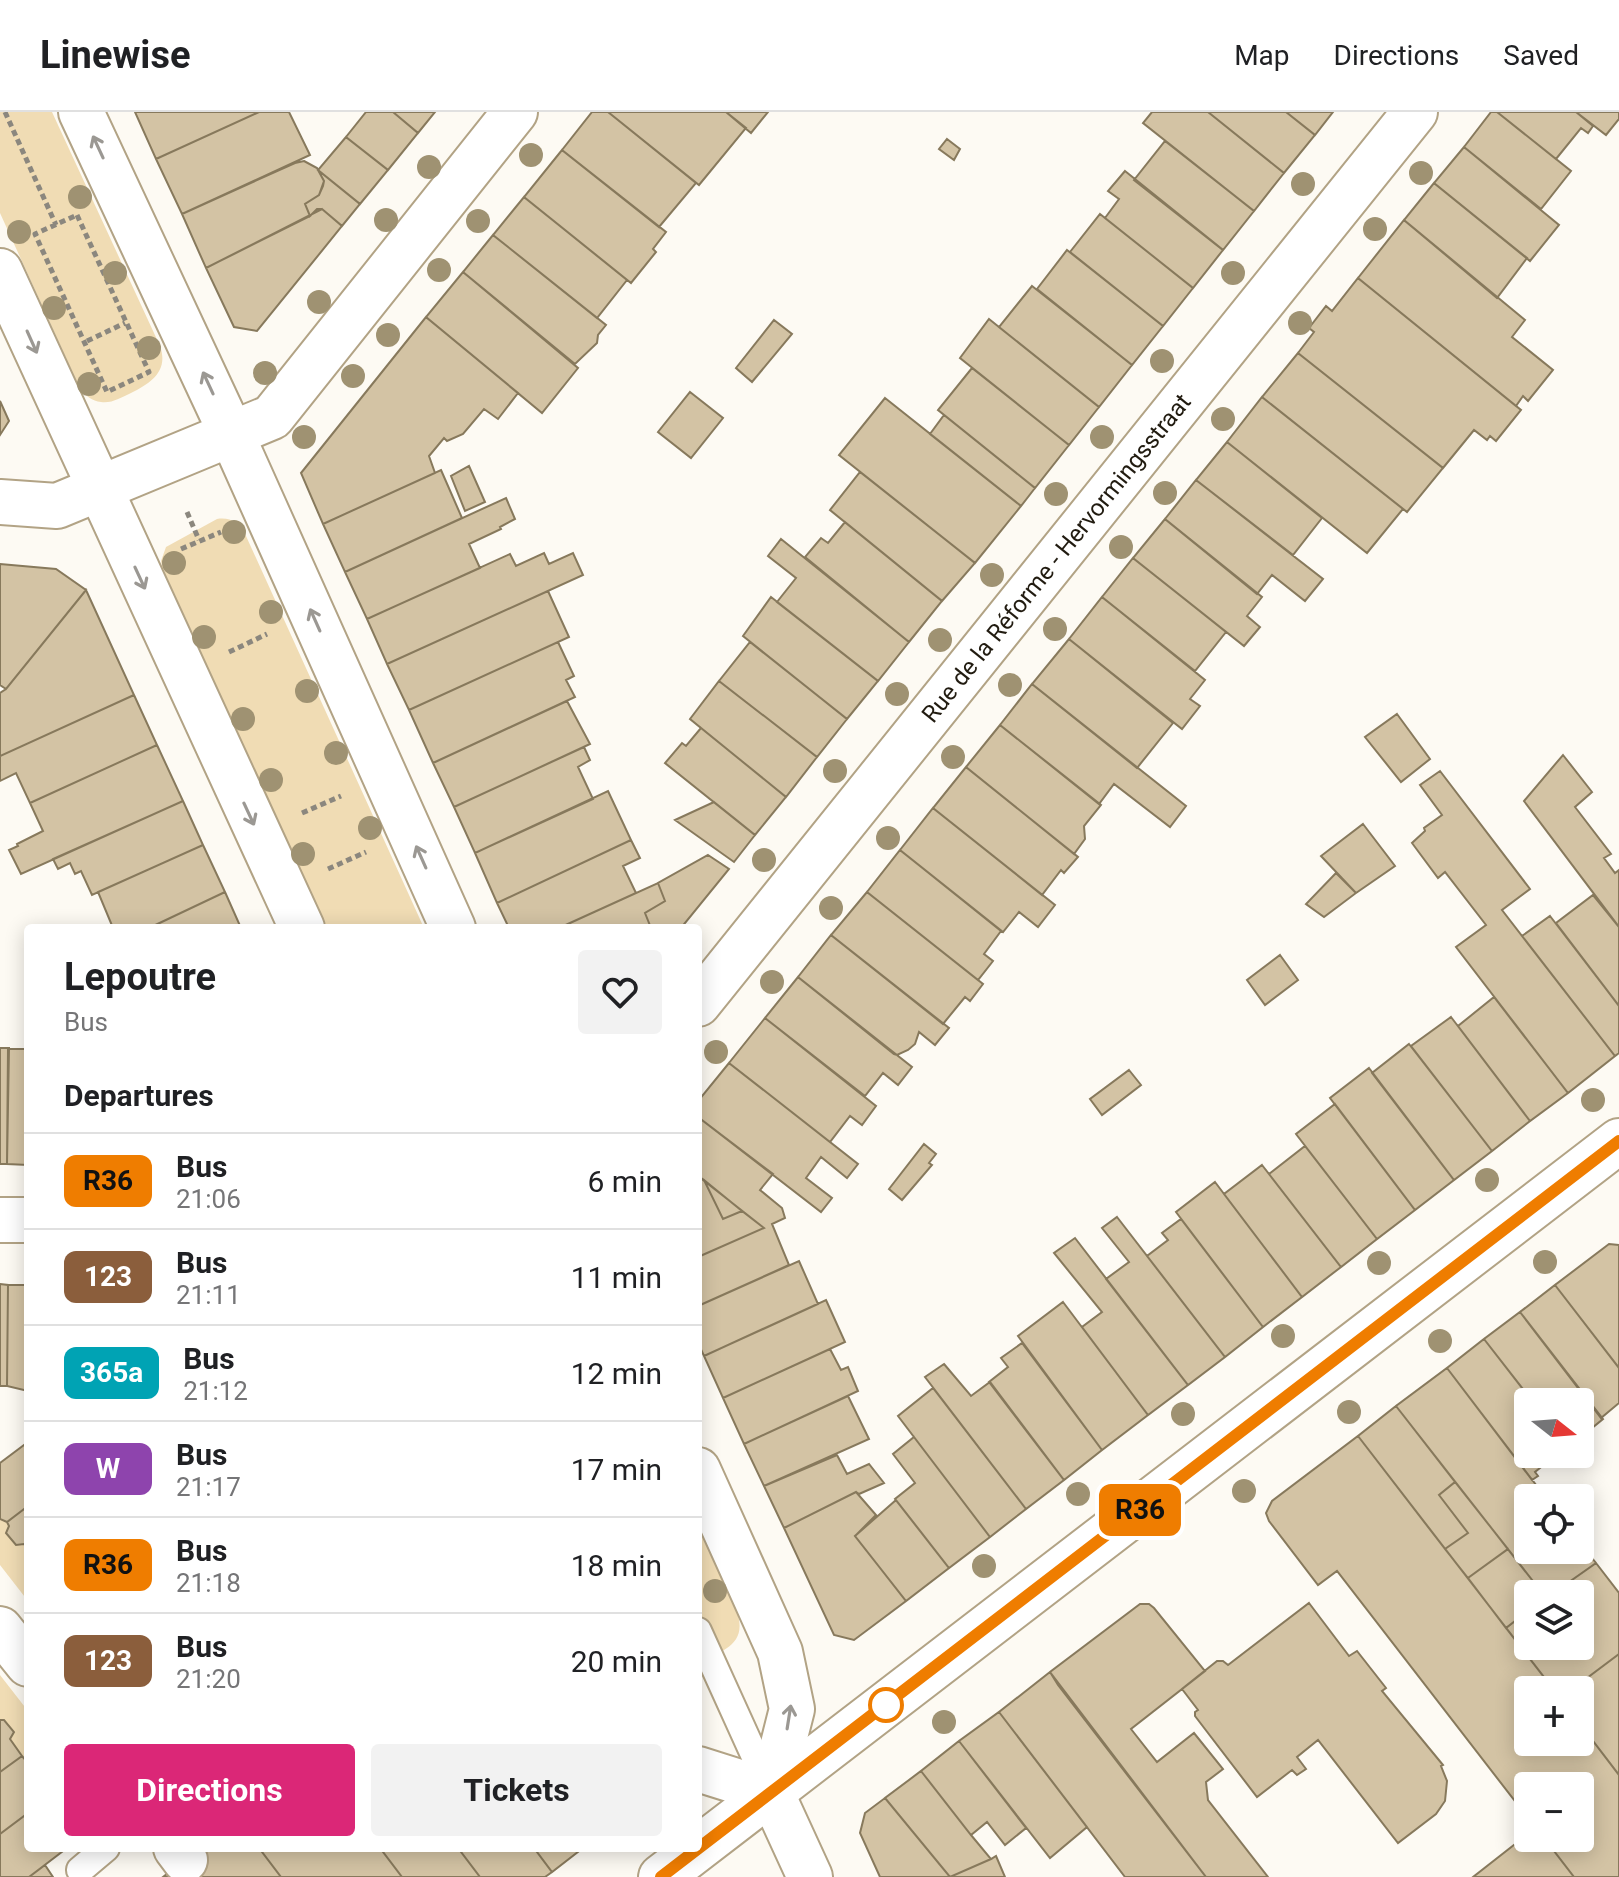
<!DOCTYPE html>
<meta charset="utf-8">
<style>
:root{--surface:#fff;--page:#f2f2f2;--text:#202124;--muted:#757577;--line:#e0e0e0;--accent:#db2777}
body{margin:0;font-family:Roboto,sans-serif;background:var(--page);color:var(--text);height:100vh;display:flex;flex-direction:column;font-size:30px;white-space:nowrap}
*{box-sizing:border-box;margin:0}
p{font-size:26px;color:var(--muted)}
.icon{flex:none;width:44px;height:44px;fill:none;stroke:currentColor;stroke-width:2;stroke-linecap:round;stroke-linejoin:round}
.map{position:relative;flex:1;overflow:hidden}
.panel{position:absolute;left:24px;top:812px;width:678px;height:928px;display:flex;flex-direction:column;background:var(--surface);border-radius:8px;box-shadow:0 4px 20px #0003}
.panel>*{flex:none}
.badge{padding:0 16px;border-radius:12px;font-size:28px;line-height:52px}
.needle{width:52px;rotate:107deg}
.buttons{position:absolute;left:1514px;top:1276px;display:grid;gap:16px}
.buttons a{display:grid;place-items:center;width:80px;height:80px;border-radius:8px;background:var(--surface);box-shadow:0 4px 20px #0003;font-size:40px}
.map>.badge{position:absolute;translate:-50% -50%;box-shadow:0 0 0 4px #fff}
h2{padding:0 40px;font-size:30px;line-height:72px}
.round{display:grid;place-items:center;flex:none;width:84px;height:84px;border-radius:8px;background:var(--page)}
.head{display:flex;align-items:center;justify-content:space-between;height:136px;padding:0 40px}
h1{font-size:38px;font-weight:700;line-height:60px}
.button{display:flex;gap:16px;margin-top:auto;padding:16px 40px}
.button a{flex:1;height:92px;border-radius:8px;background:var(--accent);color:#fff;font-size:32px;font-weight:700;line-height:92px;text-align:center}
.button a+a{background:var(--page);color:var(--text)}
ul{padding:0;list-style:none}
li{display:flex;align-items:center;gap:24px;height:96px;padding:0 40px;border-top:2px solid var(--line)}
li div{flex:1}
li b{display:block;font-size:30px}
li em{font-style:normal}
li .badge{min-width:88px;font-weight:700;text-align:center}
header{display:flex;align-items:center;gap:48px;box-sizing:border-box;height:112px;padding:0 40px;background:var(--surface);border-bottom:2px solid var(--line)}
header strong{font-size:38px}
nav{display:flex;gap:44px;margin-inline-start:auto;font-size:28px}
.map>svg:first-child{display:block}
.green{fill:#f0dcb4}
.building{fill:#d3c3a4;stroke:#87795c;stroke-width:2}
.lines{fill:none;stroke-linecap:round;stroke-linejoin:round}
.lane-casing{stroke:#b2a385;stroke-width:30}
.street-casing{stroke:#b2a385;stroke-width:48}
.primary-casing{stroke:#b2a385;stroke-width:48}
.path{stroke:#8b877e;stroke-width:5;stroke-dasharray:6 4;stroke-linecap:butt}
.lane{stroke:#fff;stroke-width:26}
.street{stroke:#fff;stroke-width:44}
.primary{stroke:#fff;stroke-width:44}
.tree{fill:#9f9272}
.oneway{stroke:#9b9893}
.line-casing{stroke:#fff;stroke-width:18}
.line{stroke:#ef7d00;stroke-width:12}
.stop-dot{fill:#fff;stroke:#ef7d00;stroke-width:4}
.labels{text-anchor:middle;stroke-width:6;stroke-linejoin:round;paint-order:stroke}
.street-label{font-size:24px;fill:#211b10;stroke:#fff}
</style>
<header>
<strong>Linewise</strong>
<nav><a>Map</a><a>Directions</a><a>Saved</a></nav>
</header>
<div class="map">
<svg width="1619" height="1765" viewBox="0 0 1619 1765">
<rect width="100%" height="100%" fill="#fdfaf3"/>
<path class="green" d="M0,0H52L160,234C169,259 151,271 131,281C122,285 111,292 101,290C92,289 86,284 80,277L0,101Z
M217,407C231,405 239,411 246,424L424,816H327L162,455L161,449L166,435Z
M0,1407H4L9,1414L6,1421L16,1433L24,1432L28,1437V1489L0,1453Z
M698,1414L737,1500C748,1533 722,1539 698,1551Z
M0,1563L28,1599V1651L10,1627L13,1619L4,1608H0Z"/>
<path class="building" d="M135,0H259L156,47Z
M259,0H289L310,43L182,102L156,47Z
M366,0H393L418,21L388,58L346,25Z
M393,0H435L418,21Z
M592,0H608L696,71L659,115L562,38Z
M608,0H726L746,16L699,73Z
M726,0H768L751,21Z
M1152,0H1208L1284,61L1254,99L1143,11Z
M1208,0H1286L1315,23L1284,61Z
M1286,0H1333L1315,23Z
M1491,0H1497L1571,59L1541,97L1464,35Z
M1497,0H1576L1593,14L1588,21L1581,16L1556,47Z
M1576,0H1619V7L1606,23Z
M346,25L388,58L360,92L318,58Z
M947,27L960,37L954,48L939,37Z
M1165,29L1254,99L1223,138L1134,68Z
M1464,35L1559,113L1530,149L1434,71Z
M562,38L666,120L653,137L656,140L631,171L524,85Z
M304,49L317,56L324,69L319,83L305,92L310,104L206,156L182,102L295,51Z
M318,58L360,92L342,114L322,97H317L310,104L305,92L319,83L323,74L324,69Z
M1125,59L1223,138L1193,176L1105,106L1119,87L1108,79Z
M1434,71L1527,146L1497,186L1404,108Z
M524,85L627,168L597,206L493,123Z
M322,97L342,114L257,219L234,215L206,156Z
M1100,102L1193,176L1163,214L1070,140Z
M1404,108L1525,208L1512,225L1553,258L1528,289L1523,284L1516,294L1358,166Z
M493,123L606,213L598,223L597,231L575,252L463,160Z
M1067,138L1163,214L1132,253L1037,177Z
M463,160L578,256L542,301L426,205Z
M1358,166L1521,298L1496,329L1490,324L1487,328L1474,318L1443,356L1298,241L1314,220L1309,216L1326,194L1332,199Z
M1032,174L1132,253L1099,295L999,215Z
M426,205L518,281L498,307L484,297L463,322L447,329L444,326L429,344L435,361L323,412L301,361Z
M989,207L1099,295L1069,333L960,246Z
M774,208L792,222L752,270L736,256Z
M1298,241L1443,356L1407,400L1262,285Z
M972,256L1069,333L1035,376L938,298Z
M690,280L723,306L691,346L658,320Z
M1262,285L1403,397L1367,441L1227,330Z
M885,286L1021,394L975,451L839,343Z
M0,289L9,309L0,323Z
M944,303L1035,376L1021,394L930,322Z
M1227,330L1322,406L1293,443L1196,368Z
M469,354L485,390L465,399L451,364Z
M441,358L462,406L345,460L323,412Z
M860,360L975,451L942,489L830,398Z
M1196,368L1323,467L1305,489L1272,463L1257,482L1165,407Z
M506,386L515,407L500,415L501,417L469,432L480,456L367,507L345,460Z
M1165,407L1262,485L1247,504L1260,515L1244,534L1133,446Z
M845,410L942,489L909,530L805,445L821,426L828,431Z
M781,427L909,530L878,569L777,490L796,466L768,444Z
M544,441L549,452L573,441L583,463L387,552L367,507L510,442L516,454Z
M1133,446L1226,520L1195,559L1102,485Z
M0,452L56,457L86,478L6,577L0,573Z
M86,478L134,583L0,644V581L6,577Z
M548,479L569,525L409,598L387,552Z
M771,485L878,569L847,607L743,524Z
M1102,485L1205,568L1190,587L1200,594L1182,617L1069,527Z
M1069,527L1173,611L1137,656L1032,572Z
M558,530L574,564L566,568L575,585L433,651L409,598Z
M750,530L847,607L817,645L719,569Z
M719,569L817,645L786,685L690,607Z
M1032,572L1186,694L1170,715L1114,672L1099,692L1000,613Z
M134,583L157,633L30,691L16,661L0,669V644Z
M567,589L590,632L454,695L433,651Z
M1397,602L1430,647L1401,670L1365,625Z
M1000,613L1101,693L1084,714L1085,727L1074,742L966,655Z
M701,616L786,685L755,723L665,651L682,631L686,634Z
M157,633L183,689L21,762L9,738L18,734L17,732L43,719L30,691Z
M584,635L590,648L578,655L593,687L475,741L454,695Z
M1563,643L1592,680L1575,695L1611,742L1604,746L1615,761L1619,758V815L1524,689Z
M966,655L1078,745L1064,761L1061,758L1042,783L933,696Z
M1440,659L1530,777L1502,798L1615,944L1568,981L1456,835L1486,813L1445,760L1438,766L1412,731L1425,719L1424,716L1442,703L1420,673Z
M608,679L631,728L497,791L475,741Z
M183,689L203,733L92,783L81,759L75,762L70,751L58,757L53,747Z
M714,690L755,723L734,750L675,708Z
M933,696L1055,793L1038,815L1019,800L1003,820L900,738Z
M1363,712L1395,754L1356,781L1321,744Z
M631,728L640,746L623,754L636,781L559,816H509L497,791Z
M203,733L225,780L149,816H113L98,780Z
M900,738L1001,819L984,842L993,849L978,868L867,780Z
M708,743L729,757L681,816H651L645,801L665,789L658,771Z
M1336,761L1356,781L1324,805L1306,792Z
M658,771L665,789L645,801L651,816H559Z
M225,780L241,816H149Z
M867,780L983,872L970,889L965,885L943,912L831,823Z
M1593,783L1619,815V894L1556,811Z
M1550,804L1619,894V941L1615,944L1522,824Z
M831,823L949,916L935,933L919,920L915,932L908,938L897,943L894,942L798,865Z
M1280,843L1298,868L1265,893L1247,868Z
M798,865L912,955L898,973L883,961L865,984L765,906Z
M1494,885L1568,981L1530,1009L1458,914Z
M1451,905L1530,1009L1492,1039L1411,934Z
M765,906L876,994L862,1013L850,1004L830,1030L729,951Z
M1409,932L1492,1039L1454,1068L1372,961Z
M0,936H9L7,1052H0Z
M8,937H28V1053L7,1052Z
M729,951L858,1052L847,1066L821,1045L806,1066L832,1086L821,1100L698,1005V989Z
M1369,956L1454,1068L1415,1098L1330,986Z
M1129,958L1141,973L1102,1003L1090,987Z
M1335,992L1415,1098L1377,1127L1296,1022Z
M698,1005L773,1062L760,1078L782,1096L785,1106L772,1112L789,1153L698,1194V1145L764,1116L698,1064Z
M924,1032L936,1042L929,1051L932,1053L902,1088L889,1077Z
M1305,1034L1377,1127L1341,1155L1269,1062Z
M1262,1053L1341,1155L1302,1185L1224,1082Z
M698,1064L704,1068L723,1107L742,1099L764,1116L698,1145Z
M704,1068L742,1099L723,1107Z
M1215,1070L1302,1185L1263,1215L1176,1100Z
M1117,1105L1225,1245L1188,1273L1106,1167L1129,1150L1102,1116Z
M1181,1107L1263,1215L1225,1245L1147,1144L1168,1128L1162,1121Z
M1075,1126L1188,1273L1148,1303L1082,1215L1102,1200L1054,1141Z
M1609,1132L1619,1133V1256L1555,1173Z
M799,1149L818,1192L704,1244L698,1231V1194Z
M0,1172L8,1173L7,1274H0Z
M8,1173H28V1279L7,1274Z
M1555,1173L1619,1256V1291L1601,1306L1520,1200Z
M826,1188L845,1230L723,1286L704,1244Z
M1063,1190L1148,1303L1102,1338L1018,1224Z
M1520,1200L1603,1307L1586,1321L1590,1326L1580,1334V1290H1533L1484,1227Z
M1484,1227L1533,1290H1528V1342H1554L1555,1344L1535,1360L1538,1364L1532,1368L1447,1256Z
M1022,1231L1102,1338L1064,1368L989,1270L1008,1255L1001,1246Z
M830,1237L841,1258L848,1255L858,1279L744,1332L723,1286Z
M944,1252L971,1284L990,1270L1064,1368L1026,1397L925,1265Z
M1447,1256L1546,1386H1528V1438H1580V1431L1596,1451L1552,1482H1543L1396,1294Z
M933,1276L1026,1397L990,1425L898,1304Z
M848,1284L869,1327L764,1374L744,1332Z
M1396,1294L1455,1370L1439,1383L1468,1421L1445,1437L1358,1324Z
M1358,1324L1554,1578H1528V1630H1580V1612L1619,1663V1765H1574L1544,1726H1580V1674H1528V1706L1337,1459L1318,1473L1269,1409L1266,1401L1272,1389Z
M914,1325L990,1425L949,1456L895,1387L915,1371L893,1342Z
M28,1330V1394L7,1410L0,1407V1351Z
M837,1343L847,1362L869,1352L884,1371L859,1382L856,1380L784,1416L764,1374Z
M1455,1370L1508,1437L1468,1466L1445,1437L1468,1421L1439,1383Z
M856,1380L876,1403L855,1424L906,1489L854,1528L834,1523L784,1416Z
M896,1388L949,1456L906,1489L855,1424Z
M28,1394V1437L24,1432L16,1433L6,1421L9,1414L7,1410Z
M1508,1437L1543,1482H1528V1499L1506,1516L1468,1466Z
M1596,1451L1619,1481V1542L1571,1578H1554L1506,1516L1528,1499V1534H1580V1482H1552Z
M1309,1491L1349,1544L1357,1539L1386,1576L1382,1579L1443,1653L1441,1654L1447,1669L1445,1689L1436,1702L1398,1731L1318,1628L1297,1645L1306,1657L1297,1663L1292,1658L1257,1685L1195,1604V1600L1198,1598L1182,1577L1217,1549H1223L1228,1553Z
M1140,1492H1149L1154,1496L1205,1559L1131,1617L1157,1650L1194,1621L1223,1657L1206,1670L1208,1688L1268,1765H1206L1050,1560Z
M1619,1542V1663L1580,1612V1578H1571Z
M1050,1560L1058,1573L1206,1765H1125L999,1600Z
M999,1600L1087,1715L1050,1746L959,1629Z
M0,1608H4L14,1620L10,1627L22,1644L0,1660Z
M959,1629L1026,1716L1005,1733L987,1710L971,1723L921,1659Z
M22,1644L28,1651V1701L0,1722V1660Z
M921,1659L971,1723L991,1747L950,1765L885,1686Z
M885,1686L950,1765H880L860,1721L865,1701Z
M28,1701V1736H67L29,1765H0V1722Z
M1528,1722V1726H1544L1574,1765H1473Z
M200,1736H259L281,1765H163Z
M259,1736H380L402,1765H281Z
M380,1736H458L480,1765H402Z
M458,1736H534L552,1760L545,1765H480Z
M534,1736H583L552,1760Z
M996,1744L1005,1765H950L991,1747Z
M45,1753L53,1765H29Z"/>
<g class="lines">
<defs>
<path id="lane" d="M698,1519L771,1680
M80,1758L106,1736"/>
<g id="street">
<path d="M81,0L231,321L453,816"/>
<path d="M0,159L302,816"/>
<path d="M0,390L57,394L272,305L515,0"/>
<path id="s1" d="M698,892L1415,0"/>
<path d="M0,1108H28"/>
<path d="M698,1358L780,1540L792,1597L771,1680"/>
<path d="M0,1517L28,1552"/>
<path d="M698,1657L771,1680"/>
<path d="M771,1680L810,1765"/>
<path d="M176,1736L185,1748"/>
</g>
<path id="primary" d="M661,1765L1619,1029"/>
</defs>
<use href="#lane" class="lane-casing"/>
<use href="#street" class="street-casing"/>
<use href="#primary" class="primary-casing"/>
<path class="path" d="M5,0L56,113
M77,103L149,260L107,280L35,122Z
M87,229L125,211
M187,400L199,428
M181,437L221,420
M229,540L267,522
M302,701L341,684
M328,757L366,740"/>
<use href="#lane" class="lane"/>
<use href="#street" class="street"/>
<use href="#primary" class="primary"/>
</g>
<g class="tree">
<circle cx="531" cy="43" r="12"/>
<circle cx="429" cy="55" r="12"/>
<circle cx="1421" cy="61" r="12"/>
<circle cx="1303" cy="72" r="12"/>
<circle cx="80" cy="85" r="12"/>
<circle cx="386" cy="108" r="12"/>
<circle cx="478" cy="109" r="12"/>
<circle cx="1375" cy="117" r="12"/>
<circle cx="19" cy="120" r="12"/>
<circle cx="439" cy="158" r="12"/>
<circle cx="115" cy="161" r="12"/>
<circle cx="1233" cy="161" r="12"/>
<circle cx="319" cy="190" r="12"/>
<circle cx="54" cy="196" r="12"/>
<circle cx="1300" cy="211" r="12"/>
<circle cx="388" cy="223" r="12"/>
<circle cx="149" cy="236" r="12"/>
<circle cx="1162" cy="249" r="12"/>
<circle cx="265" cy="261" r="12"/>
<circle cx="353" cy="264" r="12"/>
<circle cx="89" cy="272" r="12"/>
<circle cx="1223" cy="307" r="12"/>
<circle cx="304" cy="325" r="12"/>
<circle cx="1102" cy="325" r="12"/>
<circle cx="1165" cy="381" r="12"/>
<circle cx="1056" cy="382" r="12"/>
<circle cx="234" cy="420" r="12"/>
<circle cx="1121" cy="435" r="12"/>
<circle cx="174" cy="451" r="12"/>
<circle cx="992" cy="463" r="12"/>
<circle cx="271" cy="500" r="12"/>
<circle cx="1055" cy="517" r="12"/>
<circle cx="204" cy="525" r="12"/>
<circle cx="940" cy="528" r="12"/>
<circle cx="1010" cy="573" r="12"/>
<circle cx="307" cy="579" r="12"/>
<circle cx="897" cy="582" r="12"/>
<circle cx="243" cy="607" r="12"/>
<circle cx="336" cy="641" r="12"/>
<circle cx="953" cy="645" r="12"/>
<circle cx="835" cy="659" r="12"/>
<circle cx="271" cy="668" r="12"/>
<circle cx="370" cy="716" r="12"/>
<circle cx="888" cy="726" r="12"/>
<circle cx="303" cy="742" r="12"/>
<circle cx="764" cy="748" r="12"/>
<circle cx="831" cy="796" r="12"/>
<circle cx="772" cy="870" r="12"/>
<circle cx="716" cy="940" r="12"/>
<circle cx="1593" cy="988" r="12"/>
<circle cx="1487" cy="1068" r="12"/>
<circle cx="1545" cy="1150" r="12"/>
<circle cx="1379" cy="1151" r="12"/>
<circle cx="1283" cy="1224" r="12"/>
<circle cx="1440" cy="1229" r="12"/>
<circle cx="1349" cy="1300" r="12"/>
<circle cx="1183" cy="1302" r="12"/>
<circle cx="1244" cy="1379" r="12"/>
<circle cx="1078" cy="1382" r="12"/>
<circle cx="984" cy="1454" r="12"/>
<circle cx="715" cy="1479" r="12"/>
<circle cx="944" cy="1610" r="12"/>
</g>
<defs><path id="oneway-shaft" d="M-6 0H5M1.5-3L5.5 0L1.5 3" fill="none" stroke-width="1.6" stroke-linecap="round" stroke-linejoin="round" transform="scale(2)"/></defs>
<g class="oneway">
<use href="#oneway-shaft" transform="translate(98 35) rotate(-115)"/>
<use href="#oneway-shaft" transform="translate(32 230) rotate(66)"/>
<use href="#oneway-shaft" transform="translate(208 271) rotate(-115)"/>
<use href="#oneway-shaft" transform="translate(140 466) rotate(65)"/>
<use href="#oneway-shaft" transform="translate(315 508) rotate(-114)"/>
<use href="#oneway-shaft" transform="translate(249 702) rotate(65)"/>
<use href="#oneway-shaft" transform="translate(421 745) rotate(-114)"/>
<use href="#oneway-shaft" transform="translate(789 1605) rotate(-81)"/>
</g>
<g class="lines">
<defs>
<path id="line" d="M661,1765L1619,1029"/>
</defs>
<use href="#line" class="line-casing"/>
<use href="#line" class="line"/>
</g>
<circle class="stop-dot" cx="886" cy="1593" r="16"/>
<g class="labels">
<g class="street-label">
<text dy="8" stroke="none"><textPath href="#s1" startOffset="572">Rue de la Réforme - Hervormingsstraat</textPath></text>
</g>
</g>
</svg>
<div class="buttons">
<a><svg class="needle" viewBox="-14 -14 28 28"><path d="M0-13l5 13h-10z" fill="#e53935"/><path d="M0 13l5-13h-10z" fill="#757577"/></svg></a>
<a><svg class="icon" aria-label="locate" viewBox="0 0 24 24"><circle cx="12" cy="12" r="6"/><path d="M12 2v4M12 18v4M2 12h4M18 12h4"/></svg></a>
<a><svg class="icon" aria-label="layers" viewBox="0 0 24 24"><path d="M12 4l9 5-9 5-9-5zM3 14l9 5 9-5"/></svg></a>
<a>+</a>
<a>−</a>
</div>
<b class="badge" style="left:1140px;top:1398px;background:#ef7d00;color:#111">R36</b>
<section class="panel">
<div class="head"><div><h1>Lepoutre</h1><p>Bus</p></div><a class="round"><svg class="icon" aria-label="heart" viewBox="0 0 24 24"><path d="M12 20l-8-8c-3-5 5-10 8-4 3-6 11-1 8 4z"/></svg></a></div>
<h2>Departures</h2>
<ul>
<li><span class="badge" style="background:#ef7d00;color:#111">R36</span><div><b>Bus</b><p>21:06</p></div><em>6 min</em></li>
<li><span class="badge" style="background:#8b5e3c;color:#fff">123</span><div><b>Bus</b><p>21:11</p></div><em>11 min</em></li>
<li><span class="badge" style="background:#00a3b4;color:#fff">365a</span><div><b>Bus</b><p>21:12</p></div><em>12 min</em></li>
<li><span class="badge" style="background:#8e44ad;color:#fff">W</span><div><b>Bus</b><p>21:17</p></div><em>17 min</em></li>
<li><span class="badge" style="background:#ef7d00;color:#111">R36</span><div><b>Bus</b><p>21:18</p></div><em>18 min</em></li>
<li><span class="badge" style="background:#8b5e3c;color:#fff">123</span><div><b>Bus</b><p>21:20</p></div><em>20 min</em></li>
</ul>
<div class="button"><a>Directions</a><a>Tickets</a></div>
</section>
</div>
